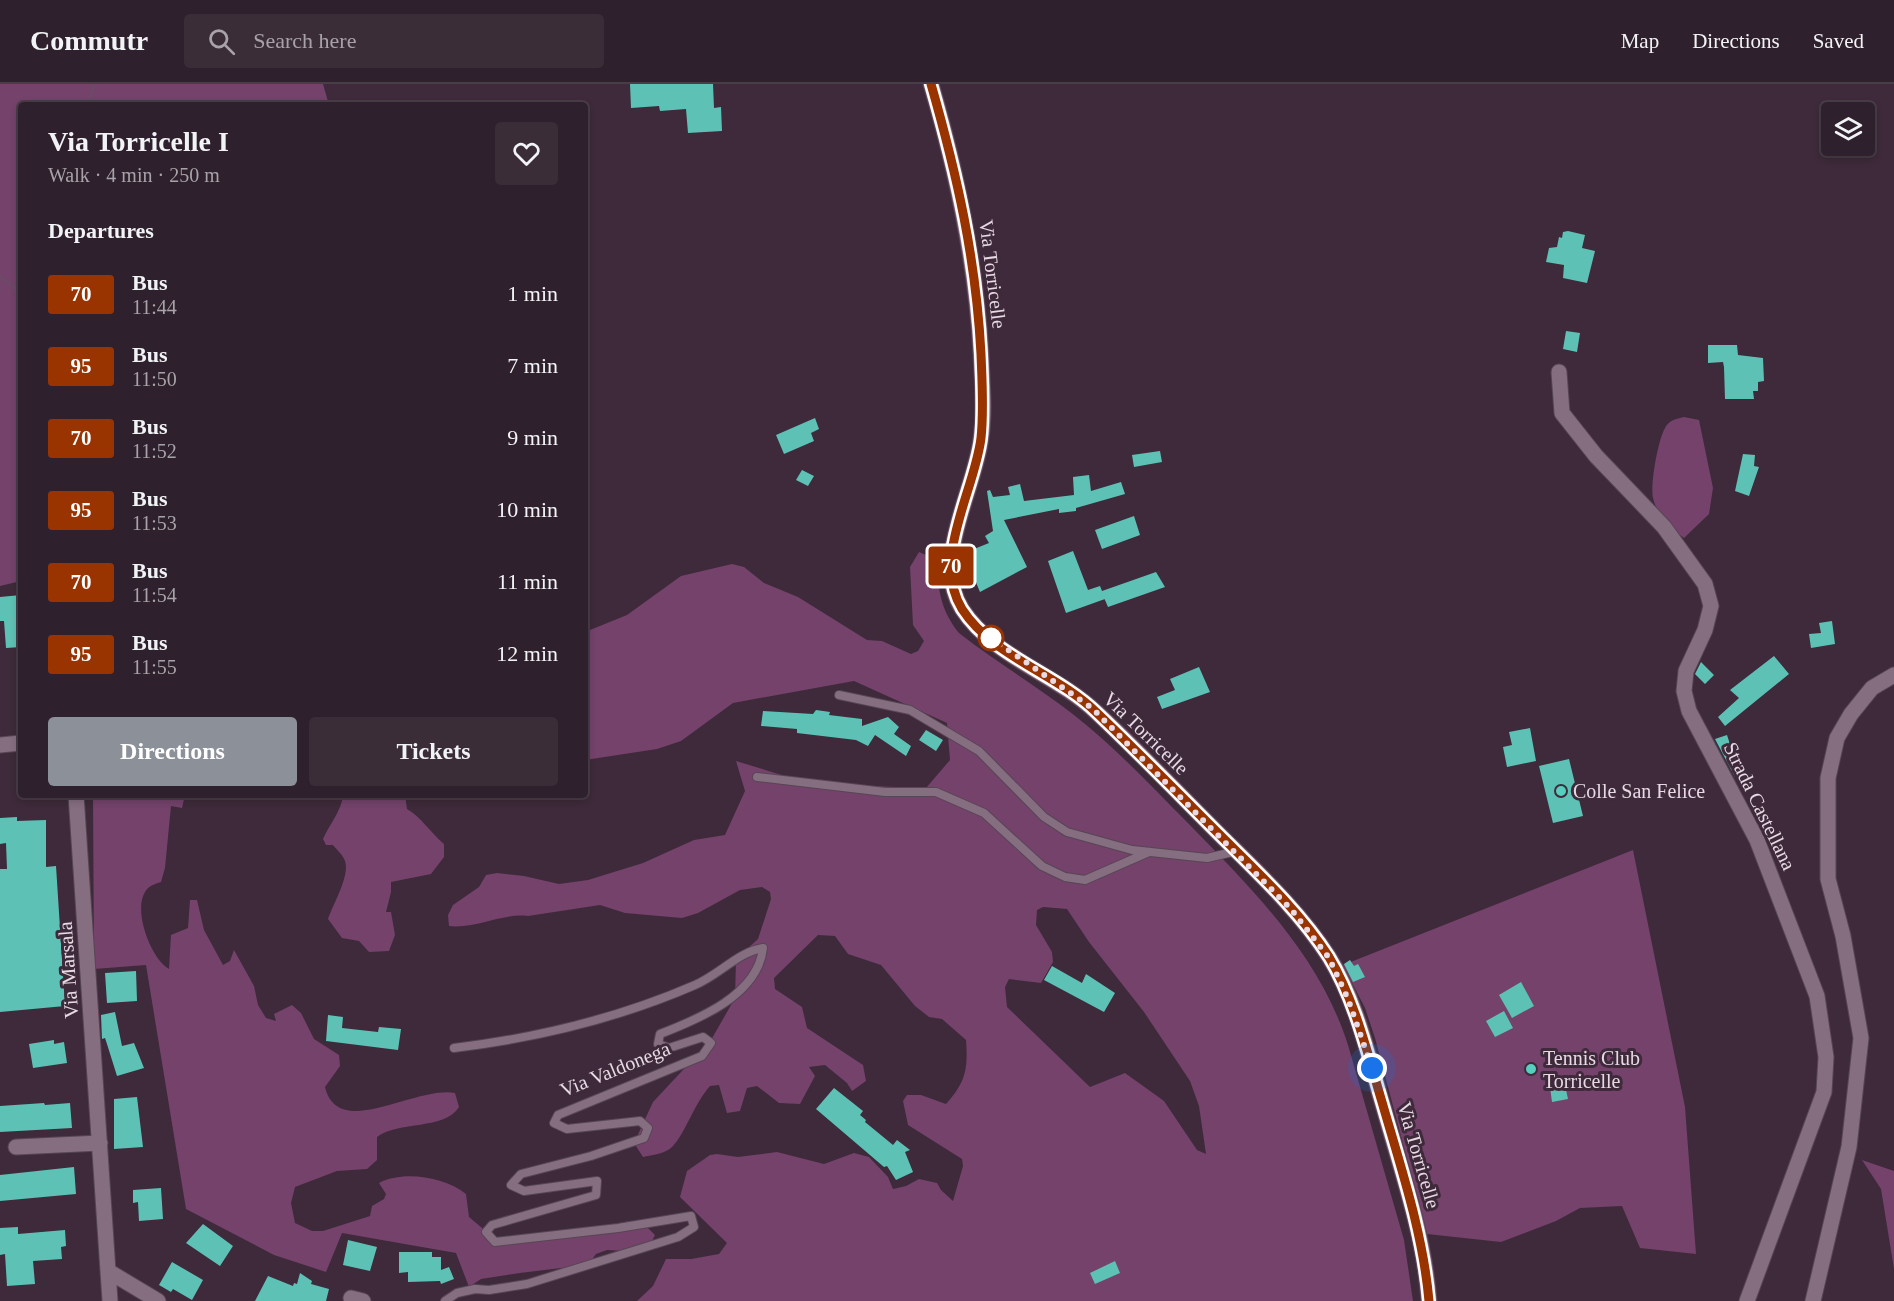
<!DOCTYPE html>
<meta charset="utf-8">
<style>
:root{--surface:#2e202c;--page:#3a2d38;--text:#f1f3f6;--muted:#a7a3a9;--line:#493e48;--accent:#8c9099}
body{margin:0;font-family:"Times New Roman",serif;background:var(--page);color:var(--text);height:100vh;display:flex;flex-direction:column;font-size:22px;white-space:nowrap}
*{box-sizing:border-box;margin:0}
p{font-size:20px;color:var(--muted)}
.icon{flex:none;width:33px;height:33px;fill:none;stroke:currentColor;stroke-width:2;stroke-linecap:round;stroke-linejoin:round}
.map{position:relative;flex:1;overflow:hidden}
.panel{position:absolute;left:18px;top:18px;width:570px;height:696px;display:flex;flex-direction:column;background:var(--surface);border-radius:6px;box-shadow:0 3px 9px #0003,0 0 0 2px var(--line)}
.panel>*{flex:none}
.badge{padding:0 12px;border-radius:4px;font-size:21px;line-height:39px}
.buttons{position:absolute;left:1821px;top:18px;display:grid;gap:12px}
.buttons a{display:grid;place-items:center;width:54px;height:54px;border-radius:6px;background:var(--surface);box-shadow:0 3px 9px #0003,0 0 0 2px var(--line);font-size:30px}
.you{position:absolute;width:30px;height:30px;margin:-15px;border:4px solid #fff;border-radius:50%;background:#1a73e8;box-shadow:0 0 0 9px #1a73e833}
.map>.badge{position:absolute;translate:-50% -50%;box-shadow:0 0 0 3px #fff}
h2{padding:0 30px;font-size:22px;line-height:54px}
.round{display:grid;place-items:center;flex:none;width:63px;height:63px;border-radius:6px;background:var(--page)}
.overview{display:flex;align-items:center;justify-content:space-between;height:102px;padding:0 30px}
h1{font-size:28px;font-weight:700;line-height:45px}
.cta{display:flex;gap:12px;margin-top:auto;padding:12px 30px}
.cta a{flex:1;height:69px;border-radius:6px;background:var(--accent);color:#fff;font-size:24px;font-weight:700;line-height:69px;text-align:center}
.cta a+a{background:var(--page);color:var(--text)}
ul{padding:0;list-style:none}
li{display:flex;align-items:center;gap:18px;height:72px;padding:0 30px}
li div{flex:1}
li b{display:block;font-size:22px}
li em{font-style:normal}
li .badge{min-width:66px;font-weight:700;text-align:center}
header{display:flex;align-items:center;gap:36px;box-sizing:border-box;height:84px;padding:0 30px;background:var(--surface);border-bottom:2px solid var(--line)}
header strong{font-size:28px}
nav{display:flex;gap:33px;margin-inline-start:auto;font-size:21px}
.search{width:420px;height:54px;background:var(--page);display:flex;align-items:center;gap:15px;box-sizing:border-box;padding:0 21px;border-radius:6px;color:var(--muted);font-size:22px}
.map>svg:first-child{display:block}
.green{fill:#74426b;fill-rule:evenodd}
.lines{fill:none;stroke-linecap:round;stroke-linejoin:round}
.stream{stroke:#6f4769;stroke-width:4.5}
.building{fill:#5dc2b5}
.lane-casing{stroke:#574654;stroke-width:10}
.street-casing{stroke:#574654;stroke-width:17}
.secondary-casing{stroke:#574654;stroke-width:17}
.lane{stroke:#866e81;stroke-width:8}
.street{stroke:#866e81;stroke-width:15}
.secondary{stroke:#9c7995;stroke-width:15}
.line-casing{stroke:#fff;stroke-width:14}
.line{stroke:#930;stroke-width:9}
.walk{stroke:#e7dae4;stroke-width:6;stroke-dasharray:0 10.8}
.stop-dot{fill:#fff;stroke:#930;stroke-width:3}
.poi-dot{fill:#58cebf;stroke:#3e2a3a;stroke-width:2}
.labels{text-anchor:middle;stroke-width:6;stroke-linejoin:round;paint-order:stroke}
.street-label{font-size:20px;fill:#e7dae4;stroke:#3e2a3a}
.poi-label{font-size:20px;fill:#e7dae4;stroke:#3e2a3a;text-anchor:start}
</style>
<header>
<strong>Commutr</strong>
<div class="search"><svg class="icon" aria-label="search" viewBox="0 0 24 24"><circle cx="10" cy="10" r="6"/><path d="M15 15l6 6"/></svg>Search here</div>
<nav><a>Map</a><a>Directions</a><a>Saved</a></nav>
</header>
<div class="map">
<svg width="1894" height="1217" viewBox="0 0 1894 1217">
<rect width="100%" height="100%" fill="#3e2a3a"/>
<path class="green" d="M0,0H323L329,21H21V497L0,502Z
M1684,333L1699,336L1713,404L1709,430L1684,454C1671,444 1657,431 1653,414C1650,401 1658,356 1665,344C1669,336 1676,335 1684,333Z
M919,468L938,476C937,505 941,527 959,549C996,578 1037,602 1074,631C1115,663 1150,701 1187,738C1252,805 1319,870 1348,961L1404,1156L1413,1217H637L653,1202L666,1175H691L719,1170L727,1159L680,1113L687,1087L710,1071L717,1070L738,1073L777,1068L824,1080L854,1069L869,1073L888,1093L893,1105L906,1102L919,1095L937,1099L941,1106L953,1117L963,1082L962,1075L908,1041L903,1017L907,1011H921L946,1020C966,998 968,985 966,956L942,935L929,933L915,922L881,881L848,870L835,852L818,851L774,894L775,905L802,923L807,944L863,981L866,997L852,1007L847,999L825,981L809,983L815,992L800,1020L779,1019L757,1002L747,1004L740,1027L727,1029L719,1001L710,1002C694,1020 686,1048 673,1062C666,1070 652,1071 643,1073L634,1059L653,1018L711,956L735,914L736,875L758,855L771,815L770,808L762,803L740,806L698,829L682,834L625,829L600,821L528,832C501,829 476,845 449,842L448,831L453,821L479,803L486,791L497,789L524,792L559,800L588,796L643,779L694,756L725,751L745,707L736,677L811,700L926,704L950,676L947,639L854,597L733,619L681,657L657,665L585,676V548L627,531L681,492L732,480L744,483L764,499L798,513L867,556L882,557L911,570L918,567L924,557L913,541L910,483ZM1043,823L1067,825L1089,858L1144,928L1190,997L1199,1022L1206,1070L1197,1066L1164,1017L1125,989L1090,1003L1007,923L1005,903L1009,895L1041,899L1053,878L1052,868L1036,841L1037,826Z
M105,711H185L182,724L171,722L165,784L161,798C155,800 148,802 145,808C133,827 151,875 169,885L171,851L188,844L190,816H197L204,846L223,881L230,877L234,866L254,902L258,921L266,934L276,937L274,930L292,921L301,929L314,955L339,971L340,982L325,1003C338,1057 414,1002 455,1009L459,1023C445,1046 398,1037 377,1053V1076L367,1085L337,1087L295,1103L291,1119L295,1139L312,1147H323L370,1132L372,1122L384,1115L386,1110L379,1099C403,1086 445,1093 466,1110L469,1133L494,1154L578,1148L630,1137L646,1142L655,1151L651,1159L626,1167L607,1166L596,1170L588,1181L572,1187L561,1184L520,1189L481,1195L469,1203L456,1169L342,1149L326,1188L274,1171L186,1125L146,881L94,885L93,714Z
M343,711H405L407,725C422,734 430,748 444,760V773L431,790L391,798V808L386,828H391L395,851L389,867L369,868L359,857L342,854L328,835C333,820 350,792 345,777C343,771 337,766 333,761H326L323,755C329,741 342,726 343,711Z
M1633,766L1685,1023L1696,1170L1640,1164L1622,1122L1580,1124L1556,1137L1501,1158L1427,1150L1375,954L1365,924L1343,881Z
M1862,1076L1894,1087V1185L1881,1105Z"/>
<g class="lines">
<path class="stream" d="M89,21L94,0
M0,192L21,209"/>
</g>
<path class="building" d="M630,0H713L714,24L721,23L722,47L688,49L686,25L660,27L659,22L631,24Z
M1568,147L1585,151L1582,164L1595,167L1587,199L1563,194L1564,181L1546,178L1549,164L1557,163L1559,153L1562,154L1563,148Z
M1566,247L1580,249L1577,268L1563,265Z
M1708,261H1737L1738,271L1763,274L1764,297L1758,298V307H1753L1754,315H1725L1724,283L1723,278L1708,279Z
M815,334L819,345L811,349L814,357L784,370L776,351Z
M1160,367L1162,378L1134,383L1132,371Z
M1743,370L1755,371L1754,382L1759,383L1749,412L1735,407Z
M802,386L814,392L808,402L796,396Z
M1089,391L1091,407L1121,398L1125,410L1076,424V427L1059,429V425L1004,436L1027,483L980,508L967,477L973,475L969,467L989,459L985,452L993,447L987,407L990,406L993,413L1010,411L1008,403L1020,400L1024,417L1074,411L1073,393Z
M1134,432L1140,451L1102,465L1095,446Z
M1073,467L1088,506L1100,502L1102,507L1156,488L1165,503L1108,523L1102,509L1105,515L1066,529L1048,477Z
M21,511V563L6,564L4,537H0V513Z
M1832,537L1835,560L1811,564L1809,550L1821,549L1819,539Z
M1774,572L1789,590L1725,642L1718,633L1739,614L1730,606Z
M1701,578L1714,591L1705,600L1695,590Z
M1199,583L1210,608L1162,625L1157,613L1175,606L1170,595Z
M816,626L830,628L829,631L862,635V642L888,633L899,643L894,650L911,662L906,672L875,651L868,662L856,656L797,649V645L761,642L763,627L813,630Z
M1530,644L1536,677L1507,683L1503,663L1512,661L1509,648Z
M926,646L943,656L936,667L919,656Z
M1727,651L1740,691L1735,693L1715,655Z
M1569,675L1583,732L1553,739L1539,682Z
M17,733V737L46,736V783L56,782L65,922L0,928V785H7L6,759L0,760V734Z
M1350,876L1354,882L1358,880L1365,893L1353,898L1344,880Z
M1052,882L1082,899L1086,890L1115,909L1104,928L1044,896Z
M136,887L137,917L107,919L105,889Z
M1521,898L1534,922L1512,934L1499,911Z
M1504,927L1513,944L1495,953L1486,937Z
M115,928L122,962L134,959L144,984L117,992L107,960L105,954L102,955L101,931Z
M328,931L343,933L342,944L378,948L379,943L401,945L398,966L326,957Z
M54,956V960L64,958L67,979L33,984L29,960Z
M1565,1001L1568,1015L1552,1018L1550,1003Z
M834,1004L863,1027L860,1031L866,1036L865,1038L893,1061L897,1056L910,1066L905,1068L913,1088L896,1096L887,1082L884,1083L816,1025Z
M137,1013L143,1063L114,1065V1015Z
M44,1019L45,1021L70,1019L72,1044L0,1048V1022Z
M74,1083L76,1110L0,1117V1091Z
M161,1104L163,1135L139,1137L138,1118L133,1119V1106Z
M203,1140L233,1162L220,1182L186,1159Z
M18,1143V1150L65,1146L66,1162L61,1163L62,1175L33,1177L35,1200L7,1202L5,1170L0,1171V1144Z
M348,1156L377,1163L370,1187L343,1181Z
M399,1168H432V1173H441V1186L449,1183L454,1195L441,1200L440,1197L408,1198V1188L399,1189Z
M1115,1177L1120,1189L1095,1200L1090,1189Z
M172,1178L203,1196L192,1216L173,1205L171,1208L159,1201Z
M300,1189L312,1197L311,1200L329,1205L326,1217H255L268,1192L293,1202L294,1199L297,1200Z"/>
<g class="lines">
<defs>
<path id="lane" d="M839,611L910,626L979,667L1044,733L1067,748L1132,766L1207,774L1237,767
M757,693L885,708H936L984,729L1042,782L1065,793L1085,796L1149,768
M445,1217L457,1209L475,1205L489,1206L527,1200L678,1153L694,1143L691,1132L618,1144L495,1158L486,1148L492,1141L596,1111L597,1097L524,1107L511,1101L521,1090L591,1072L644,1054L648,1044L640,1037L567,1045L554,1039L558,1031L702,972L711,959L703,953L669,964L658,960L660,950C699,935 758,911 763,864C738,868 719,891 695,901C619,934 536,954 454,964"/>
<path id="street" d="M1559,288L1562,329L1596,372L1664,443L1705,500L1711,522L1705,546L1686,587L1684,607L1689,627L1757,756L1817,912L1826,973L1824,1008L1747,1217
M0,661L21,659
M76,711L110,1217
M16,1063L100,1059
M108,1187L158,1217
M351,1214L363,1217
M1813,1217L1849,1063L1861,954L1843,852L1828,795V694L1837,654L1851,630L1872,604L1894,591"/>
<path id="secondary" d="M931,0C957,89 976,177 981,270C982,297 985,327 981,354C975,406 931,476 962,525C993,573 1056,590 1096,628C1137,666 1176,707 1216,747C1255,786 1299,826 1329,873C1357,918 1369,975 1384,1025C1402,1089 1424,1151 1429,1217"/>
</defs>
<use href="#lane" class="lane-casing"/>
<use href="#street" class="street-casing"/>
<use href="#secondary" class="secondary-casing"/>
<use href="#lane" class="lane"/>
<use href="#street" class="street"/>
<use href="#secondary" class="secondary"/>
</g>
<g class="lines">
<defs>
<path id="line" d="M931,0C957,91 976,174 981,270C982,297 984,327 981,354C975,406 931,475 962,525C993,573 1056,589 1096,628C1137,667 1176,707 1216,747C1255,786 1299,826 1329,873C1355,916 1368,971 1382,1018C1401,1084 1423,1149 1429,1217"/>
</defs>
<use href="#line" class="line-casing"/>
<use href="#line" class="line"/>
<path class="walk" d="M991,554L1092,624L1291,825L1329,874L1348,915L1372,984"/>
</g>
<circle class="stop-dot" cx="991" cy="554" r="12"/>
<g class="poi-dot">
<circle cx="1561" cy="707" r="6"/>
<circle cx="1531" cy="985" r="6"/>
</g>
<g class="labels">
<g class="street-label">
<text transform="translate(993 190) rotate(83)" y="7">Via Torricelle</text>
<text transform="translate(1146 649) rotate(44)" y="7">Via Torricelle</text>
<text transform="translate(1760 722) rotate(64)" y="7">Strada Castellana</text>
<text transform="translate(68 886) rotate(-94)" y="7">Via Marsala</text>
<text transform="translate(615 985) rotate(-22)" y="7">Via Valdonega</text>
<text transform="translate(1419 1071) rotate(74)" y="7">Via Torricelle</text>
</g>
<g class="poi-label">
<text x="1573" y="714">Colle San Felice</text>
<text x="1543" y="981">Tennis Club<tspan x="1543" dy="23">Torricelle</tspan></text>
</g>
</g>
</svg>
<div class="buttons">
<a><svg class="icon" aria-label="layers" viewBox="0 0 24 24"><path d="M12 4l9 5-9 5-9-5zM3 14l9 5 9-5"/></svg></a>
</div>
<div class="you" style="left:1372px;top:984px"></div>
<b class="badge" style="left:951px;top:482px;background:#930;color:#fff">70</b>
<section class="panel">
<div class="overview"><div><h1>Via Torricelle I</h1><p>Walk · 4 min · 250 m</p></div><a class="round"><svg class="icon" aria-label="heart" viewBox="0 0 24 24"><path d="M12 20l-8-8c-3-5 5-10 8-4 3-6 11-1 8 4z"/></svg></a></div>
<h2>Departures</h2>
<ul>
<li><span class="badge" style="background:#930;color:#fff">70</span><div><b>Bus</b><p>11:44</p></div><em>1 min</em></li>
<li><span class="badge" style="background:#930;color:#fff">95</span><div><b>Bus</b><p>11:50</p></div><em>7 min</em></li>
<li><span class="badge" style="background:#930;color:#fff">70</span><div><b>Bus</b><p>11:52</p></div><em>9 min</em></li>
<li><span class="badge" style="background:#930;color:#fff">95</span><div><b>Bus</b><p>11:53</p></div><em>10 min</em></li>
<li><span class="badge" style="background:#930;color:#fff">70</span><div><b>Bus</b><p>11:54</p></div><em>11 min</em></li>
<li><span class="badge" style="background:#930;color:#fff">95</span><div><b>Bus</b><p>11:55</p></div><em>12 min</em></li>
</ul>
<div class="cta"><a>Directions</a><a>Tickets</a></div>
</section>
</div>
